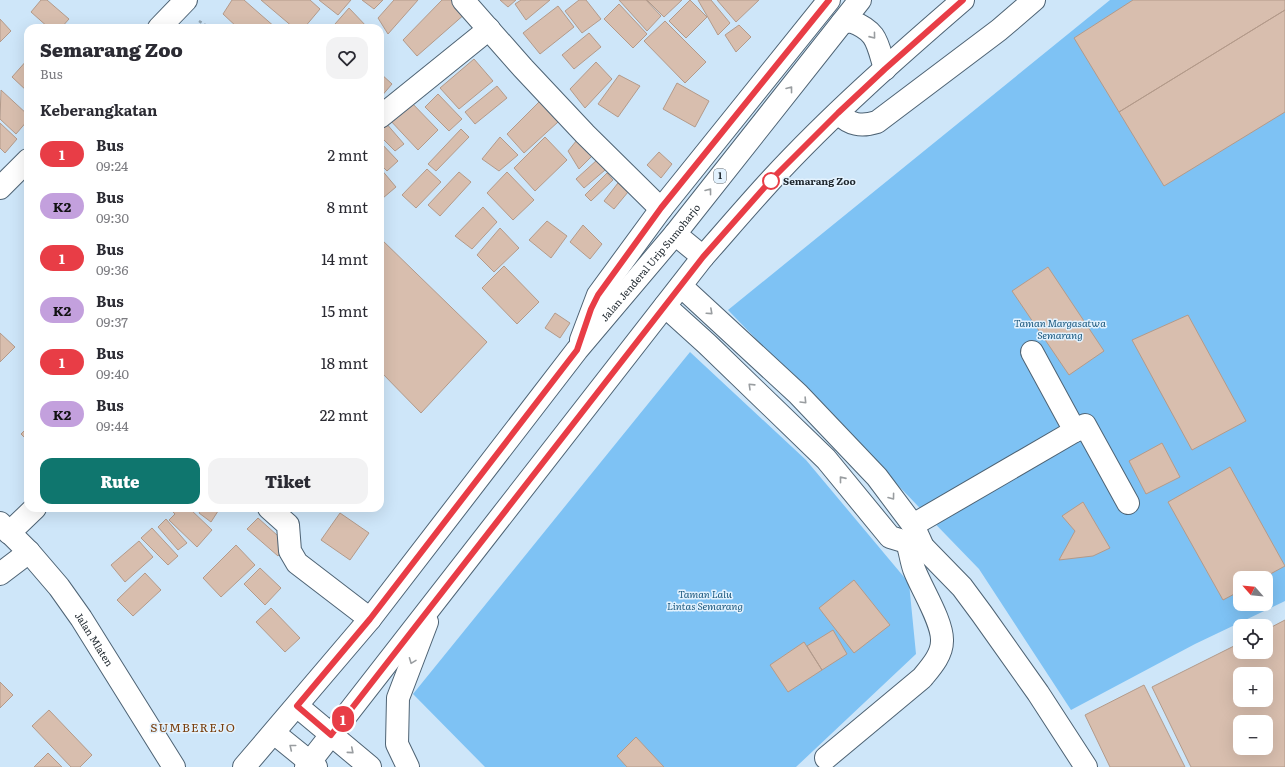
<!DOCTYPE html>
<html lang="id">
<meta charset="utf-8">
<style>
:root{--surface:#fff;--page:#f2f2f3;--text:#2b2b33;--muted:#7c7c81;--accent:#0f766e}
body{margin:0;font-family:Literata,serif;background:var(--page);color:var(--text);height:100vh;display:flex;flex-direction:column;font-size:15px;white-space:nowrap}
*{box-sizing:border-box;margin:0}
p{font-size:13px;color:var(--muted)}
.icon{flex:none;width:22px;height:22px;fill:none;stroke:currentColor;stroke-width:2;stroke-linecap:round;stroke-linejoin:round}
.map{position:relative;flex:1;overflow:hidden}
.panel{position:absolute;left:24px;top:24px;width:360px;height:488px;display:flex;flex-direction:column;background:var(--surface);border-radius:12px;box-shadow:0 4px 16px #0002}
.panel>*{flex:none}
.badge{padding:0 8px;border-radius:13px;font-size:14px;line-height:26px}
.needle{width:26px;rotate:297deg}
.fabs{position:absolute;left:1233px;top:571px;display:grid;gap:8px}
.fabs a{display:grid;place-items:center;width:40px;height:40px;border-radius:8px;background:var(--surface);box-shadow:0 4px 16px #0002;font-size:20px}
.map>.badge{position:absolute;translate:-50% -50%;box-shadow:0 0 0 2px #fff}
h2{padding:0 16px;font-size:15px;line-height:36px}
.round{display:grid;place-items:center;flex:none;width:42px;height:42px;border-radius:12px;background:var(--page)}
.head{display:flex;align-items:center;justify-content:space-between;height:68px;padding:0 16px}
h1{font-size:19px;font-weight:800;line-height:30px}
.action{display:flex;gap:8px;margin-top:auto;padding:8px 16px}
.action a{flex:1;height:46px;border-radius:12px;background:var(--accent);color:#fff;font-size:16px;font-weight:800;line-height:46px;text-align:center}
.action a+a{background:var(--page);color:var(--text)}
ul{padding:0;list-style:none}
li{display:flex;align-items:center;gap:12px;height:52px;padding:0 16px}
li div{flex:1}
li b{display:block;font-size:15px}
li em{font-style:normal}
li .badge{min-width:44px;font-weight:700;text-align:center}
.map>svg:first-child{display:block}
.green{fill:#7ec2f4;fill-rule:evenodd}
.building{fill:#d8beae;stroke:#b39a8a;fill-rule:evenodd}
.lines{fill:none;stroke-linecap:round;stroke-linejoin:round}
.minor-casing{stroke:#4e6374;stroke-width:24}
.highway-casing{stroke:#4e6374;stroke-width:24}
.path{stroke:#90a3b1;stroke-width:2.5;stroke-dasharray:3 3;stroke-linecap:butt}
.minor{stroke:#fff;stroke-width:22}
.highway{stroke:#fff;stroke-width:22}
.oneway{stroke:#999da0}
.line-casing{stroke:#fff;stroke-width:9}
.line{stroke:#e83d46;stroke-width:6}
.stop-dot{fill:#fff;stroke:#e83d46;stroke-width:2}
.labels{text-anchor:middle;stroke-width:3;stroke-linejoin:round;paint-order:stroke}
.shield{fill:#e3f2fe;stroke:#58626b;stroke-width:1}
.shield-label{font-size:9px;font-weight:bold;fill:#1c252c}
.stop-label{font-size:10px;font-weight:bold;fill:#1c252c;stroke:#e3f2fe;text-anchor:start}
.street-label{font-size:10px;fill:#1c252c;stroke:#e3f2fe}
.park-label{font-size:10px;font-style:italic;fill:#1a577d;stroke:#e3f2fe}
.quarter-label{font-size:12px;letter-spacing:1px;fill:#7a400f;stroke:#e3f2fe}
</style>
<div class="map">
<svg width="1285" height="767" viewBox="0 0 1285 767">
<rect width="100%" height="100%" fill="#cee6f9"/>
<path class="green" d="M1110,0H1285V601L1195,644L1071,710L979,569L728,310ZM1240,578H1266V604H1240Z
M690,352L806,460L909,583L916,654L796,767H485L413,694Z"/>
<path class="building" d="M41,0H47L69,19L61,28H49L31,12Z
M232,0H244L276,28H238L223,14Z
M261,0H310L320,9L304,28H294Z
M319,0H351L338,15Z
M362,0H383L374,9Z
M394,0H418L388,34L378,18Z
M442,0H454L466,13L417,56L403,40Z
M500,0H516L508,7Z
M521,0H550L526,20L515,4Z
M579,0H586L601,19L582,33L565,11Z
M619,0H646L661,16L647,31Z
M647,0H682L664,17Z
M690,0L707,17L686,38L669,21Z
M698,0H711L730,23L718,35Z
M717,0H759L736,22Z
M1133,0H1285V10L1119,112L1074,38Z
M619,4L647,34L633,48L604,19Z
M558,6L574,27L540,54L523,33Z
M349,8L368,28H339L335,24Z
M1285,10V112L1164,186L1119,112Z
M0,19L11,31L0,42Z
M665,21L706,62L685,83L644,41Z
M739,25L751,37L736,52L725,35Z
M589,33L601,47L574,69L562,55Z
M28,59V92L12,77Z
M474,59L493,81L459,109L440,88Z
M596,62L612,79L585,108L570,89Z
M380,73L392,84L380,98Z
M619,75L640,86L618,117L598,104Z
M677,83L709,101L695,127L663,109Z
M497,86L507,98L475,124L465,112Z
M1,90L28,115V120L16,134L0,119Z
M438,94L462,119L449,131L425,107Z
M409,100L438,130L418,150L389,119Z
M540,101L558,122L524,153L507,134Z
M385,122L404,144L395,151L380,136V126Z
M0,123L17,139L5,153L0,148Z
M461,129L469,137L436,171L428,164Z
M500,137L518,155L499,171L482,159Z
M545,137L567,160L535,191L514,168Z
M577,140L595,153L579,169L568,151Z
M380,142L398,161L387,171L380,164Z
M659,152L672,164L661,178L647,165Z
M597,160L605,170L584,188L576,179Z
M380,168L396,187L383,198L380,194Z
M427,169L441,182L416,208L402,195Z
M459,172L471,182L440,216L428,205Z
M507,172L534,200L513,220L487,193Z
M607,173L613,180L591,201L585,195Z
M618,183L628,192L614,209L604,201Z
M483,207L497,222L472,249L455,236Z
M547,221L567,236L551,258L529,240Z
M583,225L602,244L590,259L570,242Z
M500,228L519,248L494,272L477,255Z
M380,238L487,342L421,413L380,371Z
M504,266L539,302L517,324L482,288Z
M1048,267L1104,351L1069,375L1012,291Z
M555,313L570,323L560,338L545,328Z
M1188,315L1246,421L1192,450L1132,340Z
M0,333L15,347L0,362Z
M28,427V441L21,434Z
M1162,443L1180,477L1146,494L1129,461Z
M1230,467L1285,566L1263,578H1240V591L1223,600L1168,502Z
M1083,502L1110,548L1093,556L1059,560L1075,531L1062,516Z
M171,508H189L212,530L197,547L169,520L175,514L170,509Z
M202,508H220L211,522L199,513Z
M340,513L369,533L350,560L321,540Z
M258,518L287,544L278,556L247,529Z
M166,519L187,543L178,550L158,527Z
M152,528L178,556L168,565L141,538Z
M139,541L153,557L125,582L111,565Z
M236,545L255,565L221,597L203,578Z
M260,568L281,588L265,605L244,584Z
M145,573L161,590L133,616L117,600Z
M854,580L890,625L854,653L819,608Z
M271,608L300,638L285,652L256,622Z
M1285,620V767H1191L1152,687L1240,643V652H1266V630ZM1240,674H1266V700H1240ZM1240,722H1266V748H1240Z
M833,630L847,654L822,670L807,646Z
M804,642L822,670L788,692L770,665Z
M0,682L13,695L0,708Z
M1144,685L1185,767H1110L1085,715Z
M49,710L92,755L80,767H71L32,726Z
M636,737L664,767H627L617,756Z
M48,753L62,767H34Z"/>
<g class="lines">
<defs>
<g id="minor">
<path d="M463,0L523,68L585,134L661,209"/>
<path d="M159,28L186,0"/>
<path d="M838,113C850,125 861,127 877,122L999,30L1034,0"/>
<path d="M380,117L489,29"/>
<path d="M0,188L28,160"/>
<path d="M681,286L798,394L877,477L913,525L923,547L962,587L982,614L1038,693L1086,767"/>
<path d="M665,306L707,344L826,459L890,537L923,547"/>
<path d="M1032,352L1075,431"/>
<path d="M269,508L288,525L290,551L297,563L370,619"/>
<path id="s1" d="M0,523L29,552L59,587L81,618L174,767"/>
<path d="M913,525L1085,425L1128,503"/>
<path d="M9,533L35,508"/>
<path d="M0,574L29,552"/>
<path d="M826,758L922,678C931,667 942,655 942,641C943,622 921,588 914,569C911,560 910,551 907,542"/>
</g>
<g id="highway">
<path d="M842,23L850,21C878,31 877,43 885,69"/>
<path d="M675,234L703,257"/>
<path d="M581,340L598,295L661,209L829,0"/>
<path d="M297,706L370,767"/>
<path d="M274,733L316,767"/>
<path id="s2" d="M244,767L370,619L577,350L675,234L860,0"/>
<path d="M306,767L703,257C726,231 748,205 772,179C831,115 897,57 963,0"/>
<path d="M408,767L397,744L398,698L427,622"/>
</g>
</defs>
<use href="#minor" class="minor-casing"/>
<use href="#highway" class="highway-casing"/>
<path class="path" d="M199,21L210,28"/>
<use href="#minor" class="minor"/>
<use href="#highway" class="highway"/>
</g>
<defs><path id="oneway-chevron" d="M-2-3.5L2.5 0L-2 3.5" fill="none" stroke-width="1.6" stroke-linecap="round" stroke-linejoin="round"/></defs>
<g class="oneway">
<use href="#oneway-chevron" transform="translate(873 36) rotate(51)"/>
<use href="#oneway-chevron" transform="translate(790 89) rotate(-52)"/>
<use href="#oneway-chevron" transform="translate(709 191) rotate(-52)"/>
<use href="#oneway-chevron" transform="translate(710 312) rotate(42)"/>
<use href="#oneway-chevron" transform="translate(751 386) rotate(-136)"/>
<use href="#oneway-chevron" transform="translate(804 401) rotate(46)"/>
<use href="#oneway-chevron" transform="translate(842 479) rotate(-129)"/>
<use href="#oneway-chevron" transform="translate(892 497) rotate(53)"/>
<use href="#oneway-chevron" transform="translate(412 661) rotate(111)"/>
<use href="#oneway-chevron" transform="translate(292 747) rotate(-141)"/>
<use href="#oneway-chevron" transform="translate(351 751) rotate(40)"/>
</g>
<g class="lines">
<defs>
<path id="line" d="M829,0L661,208L598,295L591,309L577,350L370,619L297,706L331,735L703,257L772,179L838,113L885,69L963,0"/>
</defs>
<use href="#line" class="line-casing"/>
<use href="#line" class="line"/>
</g>
<circle class="stop-dot" cx="771" cy="181" r="8"/>
<g class="labels">
<rect class="shield" x="714" y="169" width="12" height="14" rx="3"/>
<g class="shield-label">
<text x="720" y="179">1</text>
</g>
<g class="stop-label">
<text x="783" y="185">Semarang Zoo</text>
</g>
<g class="street-label">
<text dy="4" stroke="none"><textPath href="#s2" startOffset="648">Jalan Jenderal Urip Sumoharjo</textPath></text>
<text dy="4" stroke="none"><textPath href="#s1" startOffset="150">Jalan Mlaten</textPath></text>
</g>
<g class="park-label">
<text x="1060" y="327">Taman Margasatwa<tspan x="1060" dy="12">Semarang</tspan></text>
<text x="705" y="598">Taman Lalu<tspan x="705" dy="12">Lintas Semarang</tspan></text>
</g>
<g class="quarter-label">
<text x="193" y="732">SUMBEREJO</text>
</g>
</g>
</svg>
<div class="fabs">
<a><svg class="needle" viewBox="-14 -14 28 28"><path d="M0-13l5 13h-10z" fill="#e53935"/><path d="M0 13l5-13h-10z" fill="#7c7c81"/></svg></a>
<a><svg class="icon" aria-label="locate" viewBox="0 0 24 24"><circle cx="12" cy="12" r="6"/><path d="M12 2v4M12 18v4M2 12h4M18 12h4"/></svg></a>
<a>+</a>
<a>−</a>
</div>
<b class="badge" style="left:343px;top:719px;background:#e83d46;color:#fff">1</b>
<section class="panel">
<div class="head"><div><h1>Semarang Zoo</h1><p>Bus</p></div><a class="round"><svg class="icon" aria-label="heart" viewBox="0 0 24 24"><path d="M12 20l-8-8c-3-5 5-10 8-4 3-6 11-1 8 4z"/></svg></a></div>
<h2>Keberangkatan</h2>
<ul>
<li><span class="badge" style="background:#e83d46;color:#fff">1</span><div><b>Bus</b><p>09:24</p></div><em>2 mnt</em></li>
<li><span class="badge" style="background:#c3a0dd;color:#111">K2</span><div><b>Bus</b><p>09:30</p></div><em>8 mnt</em></li>
<li><span class="badge" style="background:#e83d46;color:#fff">1</span><div><b>Bus</b><p>09:36</p></div><em>14 mnt</em></li>
<li><span class="badge" style="background:#c3a0dd;color:#111">K2</span><div><b>Bus</b><p>09:37</p></div><em>15 mnt</em></li>
<li><span class="badge" style="background:#e83d46;color:#fff">1</span><div><b>Bus</b><p>09:40</p></div><em>18 mnt</em></li>
<li><span class="badge" style="background:#c3a0dd;color:#111">K2</span><div><b>Bus</b><p>09:44</p></div><em>22 mnt</em></li>
</ul>
<div class="action"><a>Rute</a><a>Tiket</a></div>
</section>
</div>
